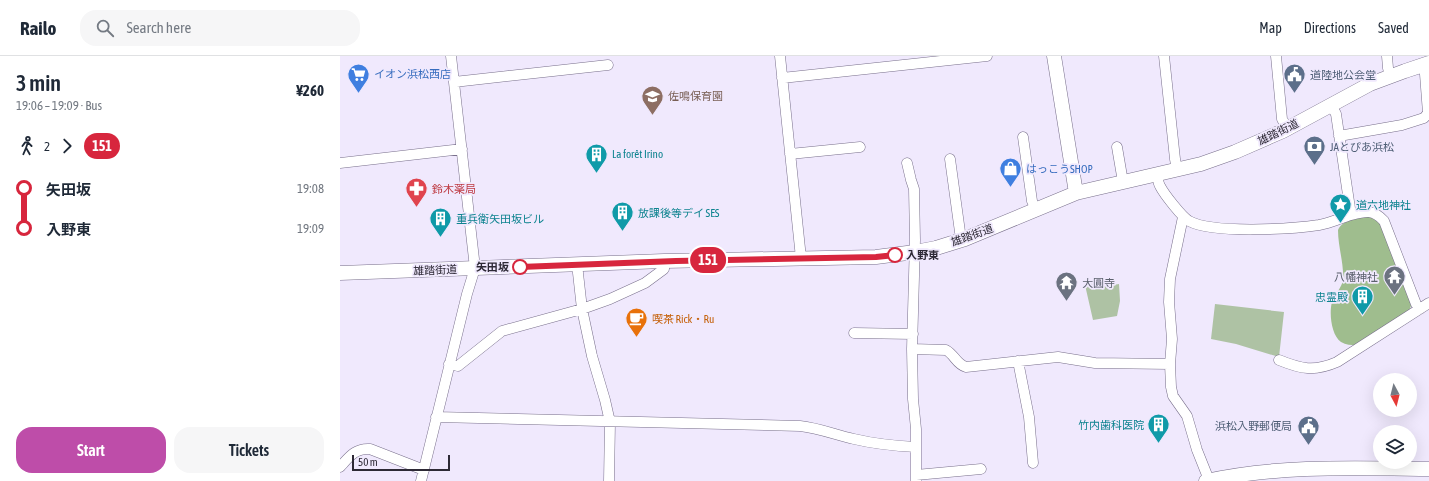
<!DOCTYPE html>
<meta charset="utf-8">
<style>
:root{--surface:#fff;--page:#f6f6f7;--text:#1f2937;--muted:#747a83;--line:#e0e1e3;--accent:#be4da9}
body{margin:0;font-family:"Asap Condensed","Noto Sans JP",sans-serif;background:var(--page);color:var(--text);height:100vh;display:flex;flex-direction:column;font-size:15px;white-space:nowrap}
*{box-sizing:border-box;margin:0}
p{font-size:13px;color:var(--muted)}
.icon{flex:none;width:22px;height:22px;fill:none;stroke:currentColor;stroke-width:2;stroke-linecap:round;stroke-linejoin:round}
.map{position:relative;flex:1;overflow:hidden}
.drawer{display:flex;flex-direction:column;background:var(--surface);width:340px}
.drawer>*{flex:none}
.badge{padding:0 8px;border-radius:13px;font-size:14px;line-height:26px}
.needle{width:26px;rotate:173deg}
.fabs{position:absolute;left:1033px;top:317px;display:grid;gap:8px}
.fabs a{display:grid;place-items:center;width:44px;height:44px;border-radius:50%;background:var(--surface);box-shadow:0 4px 16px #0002;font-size:20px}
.scale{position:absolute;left:12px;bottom:10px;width:98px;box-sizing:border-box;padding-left:4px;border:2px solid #2d2935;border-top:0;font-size:11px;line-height:14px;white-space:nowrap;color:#2d2935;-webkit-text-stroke:3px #f0e9fd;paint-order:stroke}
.map>.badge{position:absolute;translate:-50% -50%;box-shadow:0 0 0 2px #fff}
.legs{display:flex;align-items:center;gap:6px;height:44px;padding:0 16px;font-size:13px}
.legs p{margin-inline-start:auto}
.summary{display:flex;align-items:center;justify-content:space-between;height:68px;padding:0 16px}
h1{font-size:22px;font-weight:600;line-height:30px}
.cta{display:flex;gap:8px;margin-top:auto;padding:8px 16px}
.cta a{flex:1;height:46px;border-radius:16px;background:var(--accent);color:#fff;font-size:16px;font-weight:600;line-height:46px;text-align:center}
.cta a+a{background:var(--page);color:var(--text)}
ul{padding:0 16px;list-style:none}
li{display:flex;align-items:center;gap:14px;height:40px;font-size:15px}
li i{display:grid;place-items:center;width:6px;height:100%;margin:0 5px;background:currentColor}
li i::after{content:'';width:10px;height:10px;margin:-5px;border:3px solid;border-radius:50%;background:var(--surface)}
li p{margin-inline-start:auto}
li:first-child i{background:linear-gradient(#0000 50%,currentColor 0)}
li:last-child i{background:linear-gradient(currentColor 50%,#0000 0)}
header{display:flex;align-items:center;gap:24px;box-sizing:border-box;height:56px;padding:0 20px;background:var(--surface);border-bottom:1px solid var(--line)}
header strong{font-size:19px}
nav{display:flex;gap:22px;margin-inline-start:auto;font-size:14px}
.search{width:280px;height:36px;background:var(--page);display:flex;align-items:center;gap:10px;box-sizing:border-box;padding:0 14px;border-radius:16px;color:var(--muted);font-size:15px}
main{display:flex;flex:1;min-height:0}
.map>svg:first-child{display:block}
.green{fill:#aec2a4}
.forest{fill:#9fbd8e}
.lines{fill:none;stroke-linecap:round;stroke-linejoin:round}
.street-casing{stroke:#786f8b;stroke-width:11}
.secondary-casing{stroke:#786f8b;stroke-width:15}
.street{stroke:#fff;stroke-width:10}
.secondary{stroke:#fff;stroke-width:14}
.line-1-casing{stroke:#fff;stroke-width:9}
.line-1{stroke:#d7263d;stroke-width:6}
.stop-1-dot{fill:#fff;stroke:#d7263d;stroke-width:2}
.labels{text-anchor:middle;stroke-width:3.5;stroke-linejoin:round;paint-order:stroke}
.shop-label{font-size:11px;fill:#366cbe;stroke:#f0e9fd;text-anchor:start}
.service-label{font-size:11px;fill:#4e5e75;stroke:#f0e9fd;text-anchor:start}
.education-label{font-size:11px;fill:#785e54;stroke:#f0e9fd;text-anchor:start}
.street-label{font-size:11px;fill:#2d2935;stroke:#f0e9fd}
.culture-label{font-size:11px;fill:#0d838f;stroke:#f0e9fd;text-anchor:start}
.health-label{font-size:11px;fill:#be3a42;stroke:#f0e9fd;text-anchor:start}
.stop-label{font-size:11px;font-weight:bold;fill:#2d2935;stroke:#f0e9fd;text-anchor:start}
.worship-label{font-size:11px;fill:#5b616d;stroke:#f0e9fd;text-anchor:end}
.food-label{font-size:11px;fill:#c56008;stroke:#f0e9fd;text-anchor:start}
</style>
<header>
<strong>Railo</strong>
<div class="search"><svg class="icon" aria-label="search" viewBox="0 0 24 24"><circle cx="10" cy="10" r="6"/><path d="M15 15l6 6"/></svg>Search here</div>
<nav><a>Map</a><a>Directions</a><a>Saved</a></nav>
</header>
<main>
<section class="drawer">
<div class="summary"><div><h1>3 min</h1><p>19:06 – 19:09 · Bus</p></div><b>¥260</b></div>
<div class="legs"><svg class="icon" aria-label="walk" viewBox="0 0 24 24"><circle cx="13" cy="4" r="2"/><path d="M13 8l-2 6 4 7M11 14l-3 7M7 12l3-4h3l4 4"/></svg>2<svg class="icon" aria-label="forward" viewBox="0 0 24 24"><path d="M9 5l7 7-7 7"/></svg><b class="badge" style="background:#d7263d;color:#fff">151</b></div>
<ul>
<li><i style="color:#d7263d"></i><b>矢田坂</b><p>19:08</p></li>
<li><i style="color:#d7263d"></i><b>入野東</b><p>19:09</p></li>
</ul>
<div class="cta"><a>Start</a><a>Tickets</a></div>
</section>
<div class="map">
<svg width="1089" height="425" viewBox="0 0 1089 425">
<rect width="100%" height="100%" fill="#f0e9fd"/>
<path class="green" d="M759,226L767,230L779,228L780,245L777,260L753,264L745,229Z
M875,248L944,256L939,301L896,288L871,283Z"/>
<path class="forest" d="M1029,159L1040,167L1070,245L1071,250L1069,255L1016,289C1011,289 1006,289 1001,286C991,279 989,256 992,246C995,238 1002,231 1003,224C1004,207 998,191 998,174C1003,163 1019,162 1029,159Z"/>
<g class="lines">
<defs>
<path id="street" d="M440,0L461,202
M824,0L835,103L837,114
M936,0L942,63L947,72
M1047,0L1048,12L1050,20
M442,22L647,0
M114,26L268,9
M999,80L1062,69L1084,62L1088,57L1085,18L1082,9
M683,81L692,145L696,154
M777,91L783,126
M450,98L520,91
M610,103L620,176L623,183
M0,107L122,93
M567,107L571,124L574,133L575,184L572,293L573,343L576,373V425
M817,118C818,122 818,127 820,130C824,138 842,161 849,165C873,178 952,173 979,169C990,167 1001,162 1011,159L996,58L991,49
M1011,159C1026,155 1033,153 1044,165L1076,248L1080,253
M843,161L830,223L829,246L832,283L830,308L831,331L833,340L847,360L857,394L869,424
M237,208L242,253L252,300L265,344L270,366L269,425
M514,277L573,278
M572,293L606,294C615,299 616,308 626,311L718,301L755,307L830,308
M939,304C961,313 974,316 997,306L1089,247
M678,305L689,361L693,407
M109,308L118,310L162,275L242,253L270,243L305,227L324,213V205
M96,361L460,370C479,372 496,379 514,383C535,388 555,390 576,391
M0,411C9,401 15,392 30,393L84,414
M576,419L641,413
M81,425L127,238L135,212L111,0"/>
<path id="secondary" d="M714,0L736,137
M0,217L324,205L536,201L575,196L596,192L625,183L736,137L861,108L895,96L943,75L1030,28L1065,15L1089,7
M866,425C939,409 1014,412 1089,413"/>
</defs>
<use href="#street" class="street-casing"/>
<use href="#secondary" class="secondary-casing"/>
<use href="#street" class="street"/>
<use href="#secondary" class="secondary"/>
</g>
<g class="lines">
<defs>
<path id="line-1" d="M180,211L336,205L536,201L555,199"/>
</defs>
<use href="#line-1" class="line-1-casing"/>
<use href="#line-1" class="line-1"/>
</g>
<defs>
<symbol id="supermarket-pin" viewBox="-11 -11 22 30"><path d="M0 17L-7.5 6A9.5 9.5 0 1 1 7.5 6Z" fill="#3f7fe0" stroke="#f0e9fd"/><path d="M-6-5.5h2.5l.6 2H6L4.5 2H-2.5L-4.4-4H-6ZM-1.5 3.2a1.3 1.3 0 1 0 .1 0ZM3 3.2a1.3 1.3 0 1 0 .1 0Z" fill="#fff"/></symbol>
<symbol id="civic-pin" viewBox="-11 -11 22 30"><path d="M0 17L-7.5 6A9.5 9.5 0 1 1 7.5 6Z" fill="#5c6f8a" stroke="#f0e9fd"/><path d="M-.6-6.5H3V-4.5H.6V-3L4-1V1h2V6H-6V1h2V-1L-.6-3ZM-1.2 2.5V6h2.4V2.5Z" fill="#fff"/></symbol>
<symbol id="school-pin" viewBox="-11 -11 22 30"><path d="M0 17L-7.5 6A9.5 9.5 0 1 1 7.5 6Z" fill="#8d6e63" stroke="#f0e9fd"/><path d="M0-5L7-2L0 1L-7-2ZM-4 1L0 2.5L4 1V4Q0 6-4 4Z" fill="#fff"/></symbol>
<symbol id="bank-pin" viewBox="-11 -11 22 30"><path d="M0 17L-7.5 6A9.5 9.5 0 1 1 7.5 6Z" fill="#5c6f8a" stroke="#f0e9fd"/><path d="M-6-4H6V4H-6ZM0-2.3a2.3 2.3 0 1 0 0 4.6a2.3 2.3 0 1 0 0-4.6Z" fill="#fff"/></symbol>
<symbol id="building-pin" viewBox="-11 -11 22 30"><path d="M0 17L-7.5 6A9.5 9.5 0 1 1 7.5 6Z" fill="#0f9aa8" stroke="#f0e9fd"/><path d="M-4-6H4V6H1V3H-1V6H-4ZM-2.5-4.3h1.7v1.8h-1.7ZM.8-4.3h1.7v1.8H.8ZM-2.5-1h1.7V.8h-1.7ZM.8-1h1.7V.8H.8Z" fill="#fff"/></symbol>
<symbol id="shop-pin" viewBox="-11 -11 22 30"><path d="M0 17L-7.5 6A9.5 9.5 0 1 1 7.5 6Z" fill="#3f7fe0" stroke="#f0e9fd"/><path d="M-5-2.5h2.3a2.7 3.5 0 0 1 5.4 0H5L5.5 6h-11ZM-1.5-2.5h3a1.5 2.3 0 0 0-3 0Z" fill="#fff"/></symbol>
<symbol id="pharmacy-pin" viewBox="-11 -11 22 30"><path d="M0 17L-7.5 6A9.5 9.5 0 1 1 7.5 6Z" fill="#e0444e" stroke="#f0e9fd"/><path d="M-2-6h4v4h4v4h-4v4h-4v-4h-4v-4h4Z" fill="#fff"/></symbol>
<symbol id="sight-pin" viewBox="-11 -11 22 30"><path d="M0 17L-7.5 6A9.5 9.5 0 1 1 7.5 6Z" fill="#0f9aa8" stroke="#f0e9fd"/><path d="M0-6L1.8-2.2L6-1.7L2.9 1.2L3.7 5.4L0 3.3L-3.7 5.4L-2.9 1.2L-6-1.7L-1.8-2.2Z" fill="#fff"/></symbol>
<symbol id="temple-pin" viewBox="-11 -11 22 30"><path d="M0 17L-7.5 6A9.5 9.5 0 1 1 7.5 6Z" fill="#6b7280" stroke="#f0e9fd"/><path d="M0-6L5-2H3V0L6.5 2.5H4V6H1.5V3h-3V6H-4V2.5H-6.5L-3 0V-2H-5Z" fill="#fff"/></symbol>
<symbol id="cafe-pin" viewBox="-11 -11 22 30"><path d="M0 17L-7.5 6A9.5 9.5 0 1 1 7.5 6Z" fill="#e8710a" stroke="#f0e9fd"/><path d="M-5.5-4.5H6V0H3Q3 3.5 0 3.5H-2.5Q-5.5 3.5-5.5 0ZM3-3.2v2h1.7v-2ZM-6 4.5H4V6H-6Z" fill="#fff"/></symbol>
</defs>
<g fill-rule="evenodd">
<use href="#supermarket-pin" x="6" y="6" width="25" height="34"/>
<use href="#civic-pin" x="942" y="6" width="25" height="34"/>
<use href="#school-pin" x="300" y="28" width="25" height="34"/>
<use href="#bank-pin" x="962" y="78" width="25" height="34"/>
<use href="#building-pin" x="244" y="86" width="25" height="34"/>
<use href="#shop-pin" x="658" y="100" width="25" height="34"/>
<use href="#pharmacy-pin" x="64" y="120" width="25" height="34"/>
<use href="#sight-pin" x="988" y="136" width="25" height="34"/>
<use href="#building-pin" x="270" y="144" width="25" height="34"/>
<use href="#building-pin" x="88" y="150" width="25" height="34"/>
<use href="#temple-pin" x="1042" y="208" width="25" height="34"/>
<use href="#temple-pin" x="714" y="214" width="25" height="34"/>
<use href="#building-pin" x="1010" y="228" width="25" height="34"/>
<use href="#cafe-pin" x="284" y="250" width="25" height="34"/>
<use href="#building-pin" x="806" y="356" width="25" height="34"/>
<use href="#civic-pin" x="956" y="358" width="25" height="34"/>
</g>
<g class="stop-1-dot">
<circle cx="555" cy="199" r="7"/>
<circle cx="180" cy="211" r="7"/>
</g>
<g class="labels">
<g class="shop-label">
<text x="34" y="22">イオン浜松西店</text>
<text x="686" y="117">はっこうSHOP</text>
</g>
<g class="service-label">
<text x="970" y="23">道陸地公会堂</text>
<text x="990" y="95">JAとぴあ浜松</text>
<text x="952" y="374" text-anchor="end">浜松入野郵便局</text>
</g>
<g class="education-label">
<text x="328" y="44">佐鳴保育園</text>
</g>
<g class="street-label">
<text transform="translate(938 76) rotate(-26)" y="4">雄踏街道</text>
<text transform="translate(632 179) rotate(-20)" y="4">雄踏街道</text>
<text transform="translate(95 214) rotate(-2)" y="4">雄踏街道</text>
</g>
<g class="culture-label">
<text x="272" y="102">La forêt Irino</text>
<text x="1016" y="153">道六地神社</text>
<text x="298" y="161">放課後等デイ SES</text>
<text x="116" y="167">重兵衛矢田坂ビル</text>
<text x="1008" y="245" text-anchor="end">忠霊殿</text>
<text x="804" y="373" text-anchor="end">竹内歯科医院</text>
</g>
<g class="health-label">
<text x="92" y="137">鈴木薬局</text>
</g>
<g class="stop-label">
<text x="566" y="203">入野東</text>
<text x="169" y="215" text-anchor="end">矢田坂</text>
</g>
<g class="worship-label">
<text x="1038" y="225">八幡神社</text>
<text x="742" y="231" text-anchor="start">大圓寺</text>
</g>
<g class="food-label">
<text x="312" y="267">喫茶 Rick・Ru</text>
</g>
</g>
</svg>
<div class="fabs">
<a><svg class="needle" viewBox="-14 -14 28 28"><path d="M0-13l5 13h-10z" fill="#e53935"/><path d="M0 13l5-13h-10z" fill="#747a83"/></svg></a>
<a><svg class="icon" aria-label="layers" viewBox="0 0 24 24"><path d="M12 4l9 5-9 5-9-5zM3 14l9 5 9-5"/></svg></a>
</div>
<div class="scale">50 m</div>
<b class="badge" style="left:368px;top:204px;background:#d7263d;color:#fff">151</b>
</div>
</main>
